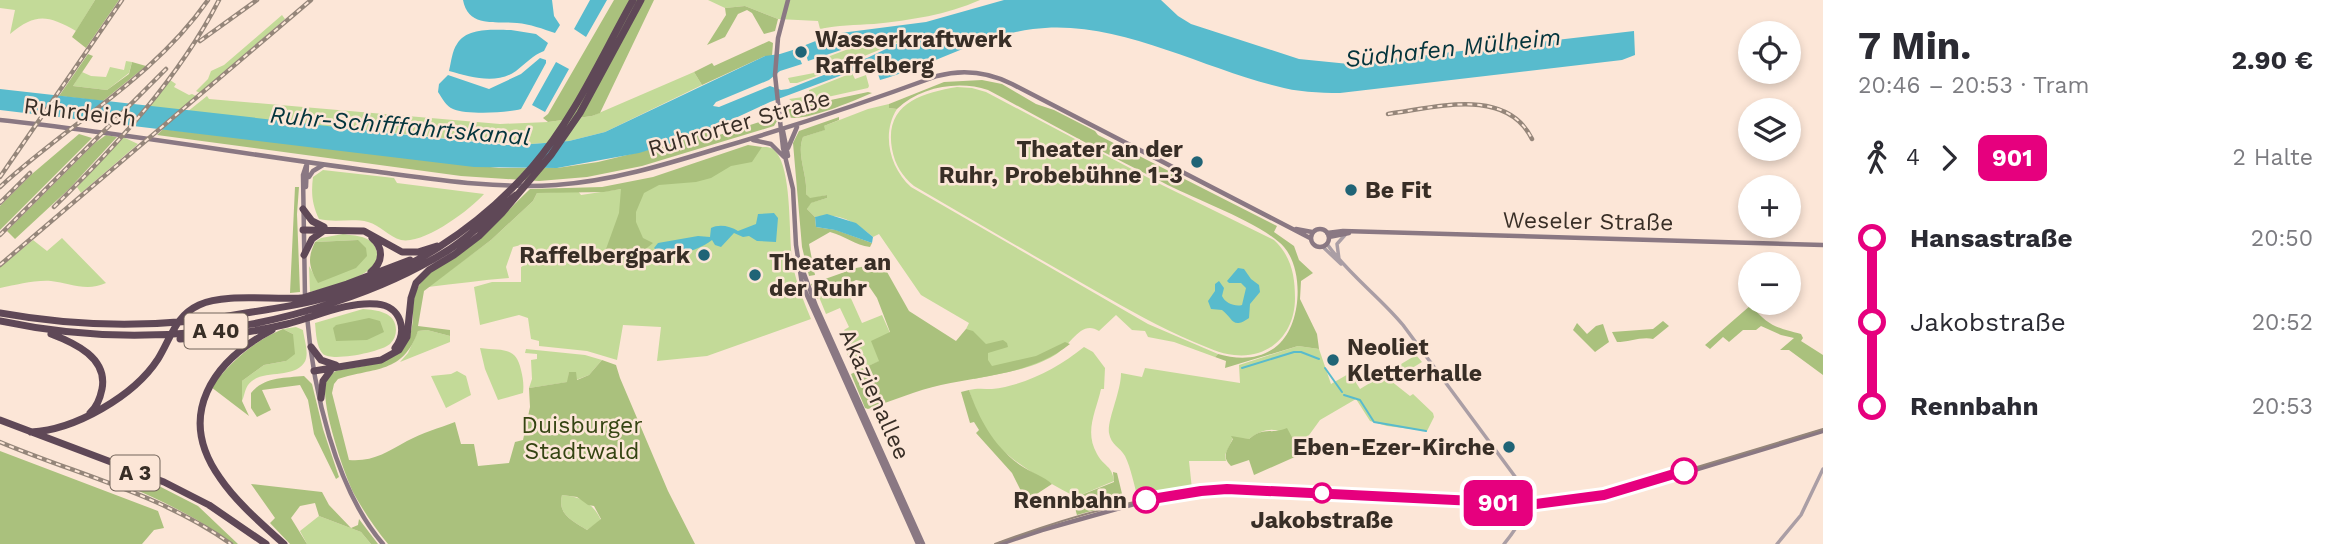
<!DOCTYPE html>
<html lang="de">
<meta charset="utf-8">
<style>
:root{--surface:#fff;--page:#f7f7f7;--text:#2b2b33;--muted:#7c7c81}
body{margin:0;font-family:"Work Sans",sans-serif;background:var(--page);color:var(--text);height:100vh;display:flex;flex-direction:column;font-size:26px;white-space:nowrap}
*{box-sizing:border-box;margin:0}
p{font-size:23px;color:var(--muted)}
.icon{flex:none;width:38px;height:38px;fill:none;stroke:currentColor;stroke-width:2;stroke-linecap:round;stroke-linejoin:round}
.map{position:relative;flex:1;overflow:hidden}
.drawer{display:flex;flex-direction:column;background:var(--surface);width:525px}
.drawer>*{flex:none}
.badge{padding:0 14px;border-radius:10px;font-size:24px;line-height:46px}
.tools{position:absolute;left:1738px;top:21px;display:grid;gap:14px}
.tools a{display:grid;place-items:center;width:63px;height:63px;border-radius:50%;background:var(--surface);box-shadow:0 4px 10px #0003;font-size:35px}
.map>.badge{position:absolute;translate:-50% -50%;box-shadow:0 0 0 4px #fff}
.legs{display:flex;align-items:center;gap:10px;height:77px;padding:0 35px;font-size:23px}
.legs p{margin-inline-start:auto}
.head{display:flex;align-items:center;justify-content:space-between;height:119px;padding:0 35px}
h1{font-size:38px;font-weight:700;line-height:52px}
ul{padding:0 35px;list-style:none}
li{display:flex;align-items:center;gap:24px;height:84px;font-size:26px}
li i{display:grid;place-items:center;width:10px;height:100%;margin:0 9px;background:currentColor}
li i::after{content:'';width:18px;height:18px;margin:-9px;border:5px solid;border-radius:50%;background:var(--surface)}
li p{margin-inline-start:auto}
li:first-child i{background:linear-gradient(#0000 50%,currentColor 0)}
li:last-child i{background:linear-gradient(currentColor 50%,#0000 0)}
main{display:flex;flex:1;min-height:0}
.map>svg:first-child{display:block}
.green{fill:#c3da98}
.forest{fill:#aac17d;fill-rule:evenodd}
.water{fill:#58bbcd}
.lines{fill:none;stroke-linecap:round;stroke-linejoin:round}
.stream{stroke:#58bbcd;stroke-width:2}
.tertiary{stroke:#aa9ea5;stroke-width:3.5}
.secondary{stroke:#8a7883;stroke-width:4.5}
.motorway{stroke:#5f4857;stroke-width:7}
.tram{stroke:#95867a;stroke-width:2}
.rail-casing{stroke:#95867a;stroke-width:4.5}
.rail{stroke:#fce6d7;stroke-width:2;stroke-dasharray:5;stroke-linecap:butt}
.line-1-casing{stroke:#fff;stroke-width:16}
.line-1{stroke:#e6007e;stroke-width:10}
.poi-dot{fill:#206476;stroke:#fce6d7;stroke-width:2.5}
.stop-1-dot{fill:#fff;stroke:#e6007e;stroke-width:3.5}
.labels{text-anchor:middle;stroke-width:5;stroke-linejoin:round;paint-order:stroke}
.shield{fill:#fce6d7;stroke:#73655b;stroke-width:2}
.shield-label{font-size:21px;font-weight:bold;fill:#382e26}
.poi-label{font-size:23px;font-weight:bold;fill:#382e26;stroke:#fce6d7;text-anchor:start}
.street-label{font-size:23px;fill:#382e26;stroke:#fce6d7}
.park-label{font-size:23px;fill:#354412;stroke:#fce6d7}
.stop-label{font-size:23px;font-weight:bold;fill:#382e26;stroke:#fce6d7;text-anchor:end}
.water-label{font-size:24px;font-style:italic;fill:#03343c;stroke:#fce6d7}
</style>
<main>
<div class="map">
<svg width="1823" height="544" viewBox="0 0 1823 544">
<rect width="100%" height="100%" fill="#fce6d7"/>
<path class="green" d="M0,0H95L76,31C47,15 36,13 10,34L15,10L0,8Z
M708,0H980C946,15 911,20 874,24C855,25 838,25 820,29L818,21L778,19L745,6L725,8Z
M282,15L285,19L200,93L196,91L208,79L211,71L224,65Z
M907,38C894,45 855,58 850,64L797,83H790L788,78L814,73L825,69L822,59L851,48Z
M126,61L132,62L129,73L107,90L73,86L82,72L91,76L106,77L110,67L124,70Z
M694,72L702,85L605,132L569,141L532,144L482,142L187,112L207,96L209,99L500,124L548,122L592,116Z
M852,73L855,79L866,75L869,86L868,88L796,104L789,99L810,96L809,90Z
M170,80L176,84L174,87L189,95L192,94L196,96L179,111L148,107Z
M957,87L972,88L986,92L1160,184L1274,240C1291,256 1295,275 1295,298C1295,333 1271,359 1234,355C1220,354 1207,347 1194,342C1159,327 1127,309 1094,290C1034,256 974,221 914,186C902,176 895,165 892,149C884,104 921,93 957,87Z
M889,104V108L897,109C881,134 890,168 911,187L1148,324L1218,354L1215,357L1174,342L1148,337L1145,331L1132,330L1116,315L1099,331C1081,319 1071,345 1055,355C1030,370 1002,373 974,379L966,329L969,323L921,295L879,234L873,237C857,223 838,211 815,217L807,209L810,203L827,198V195L810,199L806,194C808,175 796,155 803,137L824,130V126L868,109Z
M123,137L138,144L81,193L77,187Z
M762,147C768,147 772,147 776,152C793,172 788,240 793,266C797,285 804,302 811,319L707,356L657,361L661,327L623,325L617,360L587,351L539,346V341L531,339L528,318L519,315L480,325L474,287L492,282H521V267L526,264L530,256L521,245L513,247L506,267L509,278C482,280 455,284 428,287L491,240L533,201L537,193L578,191L581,195L621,189Z
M323,170L394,178L397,183L484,194C470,210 423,245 401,240C389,237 380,225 368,222C353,218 335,223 319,219C312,204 311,193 313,177Z
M343,234C355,236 371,235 376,249C386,276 328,287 310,292L309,266L318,282L358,240L315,242L321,238Z
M62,238L106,283C86,292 70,283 51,281C33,280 17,285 0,288V267L33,240L47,251Z
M845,285L862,323L882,315L890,333L880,361L855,372L847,354L853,351L844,330L849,327L840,308L826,314L819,297Z
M363,309C377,310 396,312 396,330C396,335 394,340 390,344C381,352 332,362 323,354C316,347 316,332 315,323Z
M296,327L303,330C304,339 310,355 304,363C292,380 260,368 248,385C245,389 244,397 242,401V381L264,365L286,361L293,334L283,329Z
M427,330L450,336V342L400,362L408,353L418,331Z
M1298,346L1319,349L1331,384L1350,373L1360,389L1416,355L1422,362L1391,381L1410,396L1413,394L1433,413L1434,417L1427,431L1387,426L1370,421L1356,399L1320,420L1299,449L1297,456C1291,429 1271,422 1249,439L1233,438L1225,455L1226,461H1189L1192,489L1138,498C1134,485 1131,468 1125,456C1120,447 1111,445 1109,433C1107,420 1121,392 1121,373L1142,377L1145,368L1240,383L1239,365Z
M1084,347L1093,352L1105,368L1104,389H1101C1096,412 1084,431 1097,454C1104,467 1112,465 1114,481L1076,497C1049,483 1006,460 989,435C980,422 974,406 969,390C977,388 984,389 992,389C1026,385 1058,368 1084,347Z
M480,348C502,351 516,346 521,370C523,378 524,385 523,393L498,400L485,369Z
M526,349L585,355L602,360L589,375L576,380L569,372L568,382L529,388L532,379L531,360L537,359V354L525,353Z
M457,371L466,376L471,395L446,408L431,376L451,374Z
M562,495C581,497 592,502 601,520L587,530C573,521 557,515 562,495Z
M319,516L361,532L371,544H307L300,531Z"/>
<path class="forest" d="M95,0H119L86,48L72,37Z
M614,0H654L600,113L592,116L548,122L543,118L548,114Z
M745,6L778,19L775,31L764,34L752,13L747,10L738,14L725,37L707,45L726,15L725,8Z
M769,41L773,43L772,56H765L702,85L694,72L712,63L714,66Z
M88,54L93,56L73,86L107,90L129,74L132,62L146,66L103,101L59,96Z
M982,80L1002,84L1036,104L1054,110L1095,131L1098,135L1277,226L1274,232L1294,246L1299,260L1313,273L1301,281L1300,299L1317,334L1319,349L1298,346L1225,368L1226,361L1215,357L1218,354C1239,360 1261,360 1278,345C1302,324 1304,270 1284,247C1264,224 1192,198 1162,182C1103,153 1046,121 988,90C958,80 920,87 897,109L889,108V104L944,82Z
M868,92L872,93C855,100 800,125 785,116L784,110Z
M775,112L777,121L774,126L642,166L587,177L539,181L461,176L157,135L163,129L499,168H557L598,162L668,145L713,129L716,136L769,119L767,113Z
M839,117V120L824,126L825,130L803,137C796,155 808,175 806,194L810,198L827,195V198L811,203L807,209L815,217L816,227L836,230L872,243L870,247C855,245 845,236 830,232L809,244L815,275L809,276L802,247L793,143L799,131Z
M79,134L92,138L0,230V206L32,174Z
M106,135L117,137L69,189L15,239L7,231L95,143Z
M748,145L762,147L752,162L731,166L711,178L696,182L659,185L644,193L636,212V222L643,238L653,243L632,260L629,257L624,258L608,253L606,249L619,213L621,189L604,192L537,193L533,201L491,240L424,291L418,326L450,330V336L427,330L418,331C403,374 375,367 338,379L334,384L332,393L349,460C373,462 387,452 407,441C422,433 439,428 455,422L461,444H474L478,466L509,463L515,442L523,440L530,407L529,388L567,382L569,372H576L577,380L589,375L602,360L616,365L620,378L668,491L695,544H388C375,528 364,512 354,494C344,474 320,403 326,383C327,377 331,374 336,371C375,363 412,365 413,315C413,305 413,294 420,284C434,264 461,254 479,238C497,223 513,205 530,189L602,187L653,177ZM562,495L577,497L588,505L594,506L601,519L587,530C573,521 557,515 562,495Z
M295,187H299L297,214L300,292L290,293Z
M358,240L366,248L367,256L356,268L318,283C309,267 307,259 315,242Z
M882,263L909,311L956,341L966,329L973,331L986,344L1003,340L1007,343L1008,347L988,353V360L992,366L1036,356L1065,342L1070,344C1032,374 986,375 941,385C917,390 892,401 868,409L865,408L851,374L879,361L871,341L890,332L877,298L866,282L856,280L817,299L811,284L856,268Z
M1751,305C1768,326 1775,327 1801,334L1803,338L1801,341L1823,355V375L1789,350H1780L1794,338L1781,335L1761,326L1756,330H1743L1729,342L1723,337L1710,349L1705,345Z
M369,318L380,321L384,332L367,340L336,341L333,328L336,325Z
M1663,321L1669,326L1653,339C1643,336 1628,342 1617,342L1612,332L1653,329Z
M1577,323L1587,334L1596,326L1603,324L1609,342L1595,352L1573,330Z
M283,329L293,334L295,354L286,361L264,365L242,381V401L249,416L211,387C232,361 252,342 283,329Z
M304,376L312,384L323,429L339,477L336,479L314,434L308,400L300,385L262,390L271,410L257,417L251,408V393C264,377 284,378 304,376Z
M969,390C980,421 994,446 1020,465C1030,472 1045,477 1052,484L1026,501L1012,473L976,433L979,430L974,422L970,423L961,392Z
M1287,428L1294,441L1297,456L1254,475L1249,460L1231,466C1221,457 1227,450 1233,439L1231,436L1249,439C1265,426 1270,435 1287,428Z
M0,451L158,511L164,528L154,530L142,544H0Z
M126,472L157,485L198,506L238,544H233C199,518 160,500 121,483Z
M1113,472L1117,473L1124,502L1077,515L1074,505L1076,497L1114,482Z
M251,484L322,492L329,505L351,528L358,525L359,519L378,544H371L361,532L319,516L315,503L300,506L291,518L307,544H290L270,523L275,518Z"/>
<path class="water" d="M463,0H552L554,16L560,25L555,33C543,29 530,24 517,23C496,21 468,28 463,0Z
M590,0H607L586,37L574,29Z
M1004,0H1161L1178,16L1191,24L1299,59L1349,64L1634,31L1635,55L1622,60L1340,93C1319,93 1297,92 1276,86C1199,67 1114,18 1033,29C980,36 931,66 880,80L877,71L884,67L885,63L877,62L770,102L701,134L639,153L557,168L474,167L0,110V89L417,136L507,145L532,144L569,141L605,132L765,56L780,54L796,49L802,64L780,71L769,80L716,102L713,106L719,107L770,86L781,90L788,89L867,58L909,38L848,47L847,44L840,47L841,50L808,61L803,46L833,34L926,22Z
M511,30L536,34L548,43L544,51C533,55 525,64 516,71C496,85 471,77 449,71C451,63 452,51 457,44C467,27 494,30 511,30Z
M540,58L546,60V63L521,109C507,113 467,115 453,109C446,106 442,98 438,92L439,84L448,75L489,89L521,74Z
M556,62L569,69L545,112L532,105Z
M774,213L778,218L776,242L757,241L749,236L743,237L734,233L721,247L715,245L712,240C700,250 669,261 654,248L658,243L698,236L710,237L711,228C719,224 730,226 738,231L756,224L758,214Z
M827,214L856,223L873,237L872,243L835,230L816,227L815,217Z
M1238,268L1244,269L1251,279L1259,285L1260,292L1250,304L1249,318C1232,330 1233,318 1222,310L1211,309L1208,301L1215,291V284L1219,281L1224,288L1222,296C1225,303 1235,307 1242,305L1246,288L1241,283H1229L1227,281Z"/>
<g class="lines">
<path class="stream" d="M1242,368L1294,352H1301L1319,359
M1325,368L1342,392
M1344,395L1360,400L1374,422L1426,431"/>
<path class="tertiary" d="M1327,244C1348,274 1379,296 1403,325L1522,486C1533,507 1517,528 1504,544
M1323,247L1341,264
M1339,259L1337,244L1345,235
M1518,484L1524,506
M1511,506L1517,500L1520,492
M1777,544L1801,515L1823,469"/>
<path class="secondary" d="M788,0L778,38L775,75L783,148L793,189L796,245L802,284L918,544
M0,120C125,133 248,155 372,171C433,179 495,189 556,185C611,181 664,165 716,149C791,127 864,103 937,76C963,69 988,72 1012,84L1310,238
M783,131L788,156
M753,140L771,144L784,157
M788,148L797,127
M309,177L313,171L323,165
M306,187L307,164
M1311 238a9 9 0 1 1 18 0a9 9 0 1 1-18 0Z
M1296,229L1312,232
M1327,233L1343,231L1823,245
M1329,237L1349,233
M800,263L816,306L923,544
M305,297L303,175L307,163
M307,316C313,389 335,488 383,544
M1000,544L1042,530L1138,503L1209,492L1328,495L1528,507L1569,503L1625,491L1823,431"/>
<path class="motorway" d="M303,209L312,221L324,227
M303,230L364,231L402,252H418L437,246
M304,255L312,239L322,232
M371,272C383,262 384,248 372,238
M299,299L347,284L410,260
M0,313C83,328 169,328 252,312C277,308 301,305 325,298C405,276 478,229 532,167C575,117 601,57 633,0
M0,321C113,345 225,339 335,302C375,289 414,272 450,249C474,233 494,213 516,195
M272,330C213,361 175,415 220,478C237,503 262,524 284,544
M51,334C75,343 108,358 102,389C100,399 97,407 90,413
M180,339C215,338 253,332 287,324C315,317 348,301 377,304C401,306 408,331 395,348
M311,347L321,360L336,365
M314,371L381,360L399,350L407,337L411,298L416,283L429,270L454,255L479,236L502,213L551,155L580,113L641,0
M321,398L323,381L331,370
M0,420L164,482L209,505L266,544
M31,432C75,430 134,396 158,359C171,338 175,316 199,305C224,293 271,300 301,298"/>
<path class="tram" d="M1532,515V521
M995,544C1070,516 1163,488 1243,490L1548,503L1604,495L1823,429"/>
<defs>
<path id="rail" d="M200,41L257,0
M1388,114C1434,108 1506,86 1532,139
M0,177L122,0
M0,187C68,124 154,78 208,0
M0,203L30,173
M54,207C116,146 179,78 219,0
M0,235L166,69
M0,265L311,0
M0,442C78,475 161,494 231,544"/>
</defs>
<use href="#rail" class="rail-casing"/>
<use href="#rail" class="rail"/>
</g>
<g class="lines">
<defs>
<path id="line-1" d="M1146,500L1201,491L1227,489L1536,504L1604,495L1684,471"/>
</defs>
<use href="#line-1" class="line-1-casing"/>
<use href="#line-1" class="line-1"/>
</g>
<g class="poi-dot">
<circle cx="801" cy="52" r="7"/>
<circle cx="1197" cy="162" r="7"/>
<circle cx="1351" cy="190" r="7"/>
<circle cx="704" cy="255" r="7"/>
<circle cx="755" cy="275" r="7"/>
<circle cx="1333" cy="360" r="7"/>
<circle cx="1509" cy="447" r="7"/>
</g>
<g class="stop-1-dot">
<circle cx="1684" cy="471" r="12"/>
<circle cx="1322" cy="493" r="9"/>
<circle cx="1146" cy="500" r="12"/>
</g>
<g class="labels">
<g class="shield">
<rect x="184.5" y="313.5" width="63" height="35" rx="5"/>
<rect x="110.5" y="455.5" width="49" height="35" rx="5"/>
</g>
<g class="shield-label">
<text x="216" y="338">A 40</text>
<text x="135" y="480">A 3</text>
</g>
<g class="poi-label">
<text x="815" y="47">Wasserkraftwerk<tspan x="815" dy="26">Raffelberg</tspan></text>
<text x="1183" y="157" text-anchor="end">Theater an der<tspan x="1183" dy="26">Ruhr, Probebühne 1-3</tspan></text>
<text x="1365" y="198">Be Fit</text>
<text x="690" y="263" text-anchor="end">Raffelbergpark</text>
<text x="769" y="270">Theater an<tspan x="769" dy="26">der Ruhr</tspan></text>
<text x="1347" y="355">Neoliet<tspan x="1347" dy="26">Kletterhalle</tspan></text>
<text x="1495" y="455" text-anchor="end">Eben-Ezer-Kirche</text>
</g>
<g class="street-label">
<text transform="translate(80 112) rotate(7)" y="8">Ruhrdeich</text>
<text transform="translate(739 123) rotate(-16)" y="8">Ruhrorter Straße</text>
<text transform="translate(1588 221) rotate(1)" y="8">Weseler Straße</text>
<text transform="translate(875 394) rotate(66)" y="8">Akazienallee</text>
</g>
<g class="park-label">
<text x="582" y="433">Duisburger<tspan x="582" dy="26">Stadtwald</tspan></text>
</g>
<g class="stop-label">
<text x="1127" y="508">Rennbahn</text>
<text x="1322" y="528" text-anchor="middle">Jakobstraße</text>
</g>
<g class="water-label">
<text transform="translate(1453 48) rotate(-6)" y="8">Südhafen Mülheim</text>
<text transform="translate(400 126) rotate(5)" y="8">Ruhr-Schifffahrtskanal</text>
</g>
</g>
</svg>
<div class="tools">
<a><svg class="icon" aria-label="locate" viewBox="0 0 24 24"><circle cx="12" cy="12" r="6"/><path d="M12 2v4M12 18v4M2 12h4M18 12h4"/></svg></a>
<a><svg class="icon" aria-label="layers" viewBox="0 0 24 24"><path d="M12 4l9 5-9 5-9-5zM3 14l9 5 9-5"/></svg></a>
<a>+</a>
<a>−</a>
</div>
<b class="badge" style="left:1498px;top:503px;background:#e6007e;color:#fff">901</b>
</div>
<section class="drawer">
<div class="head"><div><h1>7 Min.</h1><p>20:46 – 20:53 · Tram</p></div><b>2.90 €</b></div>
<div class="legs"><svg class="icon" aria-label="walk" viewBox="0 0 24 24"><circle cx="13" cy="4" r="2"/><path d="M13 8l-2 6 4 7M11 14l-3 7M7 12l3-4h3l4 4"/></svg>4<svg class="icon" aria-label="forward" viewBox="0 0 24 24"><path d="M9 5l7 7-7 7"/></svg><b class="badge" style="background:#e6007e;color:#fff">901</b><p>2 Halte</p></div>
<ul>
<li><i style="color:#e6007e"></i><b>Hansastraße</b><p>20:50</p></li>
<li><i style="color:#e6007e"></i><span>Jakobstraße</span><p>20:52</p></li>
<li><i style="color:#e6007e"></i><b>Rennbahn</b><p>20:53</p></li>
</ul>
</section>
</main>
